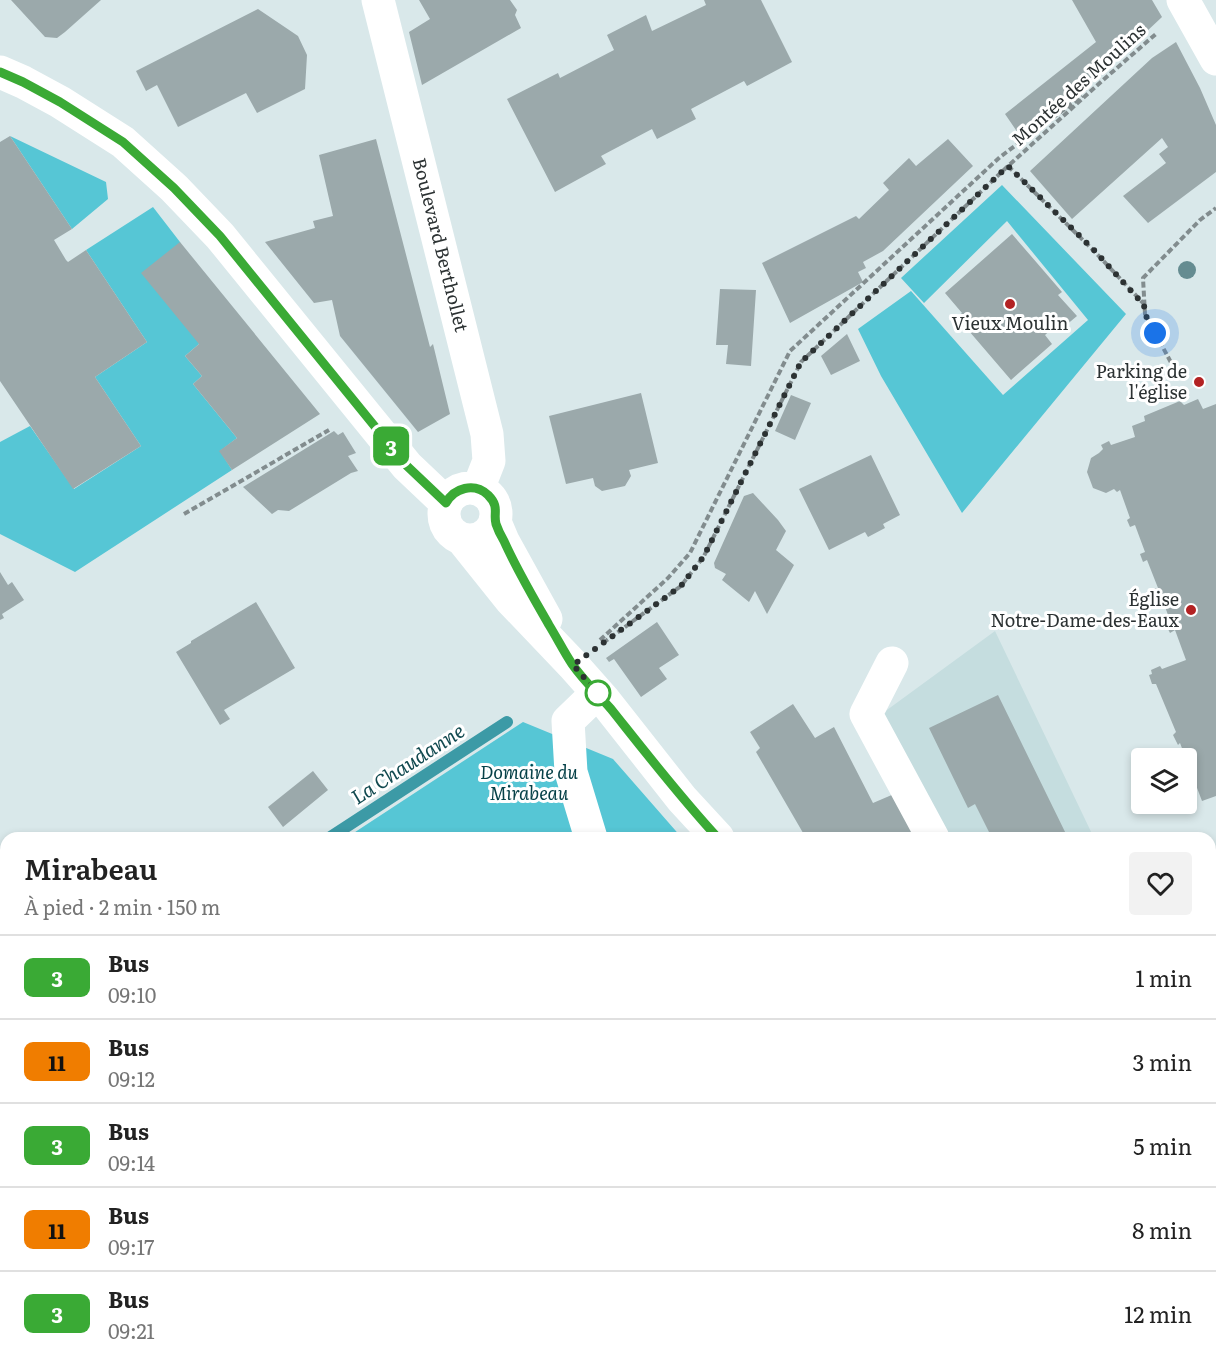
<!DOCTYPE html>
<html lang="fr">
<meta charset="utf-8">
<style>
:root{--surface:#fff;--page:#f2f2f2;--text:#222;--muted:#767676;--line:#e0e0e0}
body{margin:0;font-family:Literata,serif;background:var(--page);color:var(--text);height:100vh;display:flex;flex-direction:column;font-size:22px;white-space:nowrap}
*{box-sizing:border-box;margin:0}
p{font-size:20px;color:var(--muted)}
.icon{flex:none;width:33px;height:33px;fill:none;stroke:currentColor;stroke-width:2;stroke-linecap:round;stroke-linejoin:round}
.map{position:relative;flex:1;overflow:hidden}
.side{position:absolute;left:0px;top:832px;width:1216px;height:536px;display:flex;flex-direction:column;background:var(--surface);border-radius:18px 18px 0 0;box-shadow:0 3px 9px #0003}
.side>*{flex:none}
.badge{padding:0 12px;border-radius:9px;font-size:21px;line-height:39px}
.buttons{position:absolute;left:1131px;top:748px;display:grid;gap:12px}
.buttons a{display:grid;place-items:center;width:66px;height:66px;border-radius:6px;background:var(--surface);box-shadow:0 3px 9px #0003;font-size:30px}
.you{position:absolute;width:30px;height:30px;margin:-15px;border:4px solid #fff;border-radius:50%;background:#1a73e8;box-shadow:0 0 0 9px #1a73e833}
.map>.badge{position:absolute;translate:-50% -50%;box-shadow:0 0 0 3px #fff}
.round{display:grid;place-items:center;flex:none;width:63px;height:63px;border-radius:6px;background:var(--page)}
.head{display:flex;align-items:center;justify-content:space-between;height:102px;padding:0 24px}
h1{font-size:28px;font-weight:600;line-height:45px}
ul{padding:0;list-style:none}
li{display:flex;align-items:center;gap:18px;height:84px;padding:0 24px;border-top:2px solid var(--line)}
li div{flex:1}
li b{display:block;font-size:22px}
li em{font-style:normal}
li .badge{min-width:66px;font-weight:700;text-align:center}
.map>svg:first-child{display:block}
.built{fill:#c5dddf}
.green{fill:#56c6d5}
.lines{fill:none;stroke-linecap:round;stroke-linejoin:round}
.stream{stroke:#3c9aa6;stroke-width:12}
.building{fill:#9ba9ab}
.path{stroke:#828c8e;stroke-width:4;stroke-dasharray:6 3;stroke-linecap:butt}
.minor{stroke:#fff;stroke-width:33}
.major{stroke:#fff;stroke-width:33}
.tree{fill:#658c91}
.line-casing{stroke:#fff;stroke-width:14}
.line{stroke:#3aaa35;stroke-width:9}
.walk{stroke:#2c3233;stroke-width:6;stroke-dasharray:0 10.8}
.poi-dot{fill:#b32223;stroke:#fff;stroke-width:2}
.stop-dot{fill:#fff;stroke:#3aaa35;stroke-width:3}
.labels{text-anchor:middle;stroke-width:6;stroke-linejoin:round;paint-order:stroke}
.street-label{font-size:18px;fill:#2c3233;stroke:#fff}
.poi-label{font-size:18px;fill:#2c3233;stroke:#fff;text-anchor:end}
.park-label{font-size:18px;font-style:italic;fill:#064148;stroke:#fff}
.water-label{font-size:20px;font-style:italic;fill:#124a50;stroke:#fff}
</style>
<div class="map">
<svg width="1216" height="1367" viewBox="0 0 1216 1367">
<rect width="100%" height="100%" fill="#d9e8ea"/>
<path class="built" d="M995,631L1094,838H942L876,718Z
M1211,1044L1216,1055V1237L1210,1233Z"/>
<path class="green" d="M10,136L106,182L108,199L72,229Z
M1002,185L1126,314L962,513L881,376L858,329L911,291L1003,395L1088,320L1007,221L924,303L901,278Z
M153,207L180,242L199,344L185,356L202,376L193,384L237,438L220,451L232,470L75,572L0,534V442L30,426L74,489L141,446L95,377L147,342L86,250Z
M523,722L613,759L682,838H346Z
M6,1062V1255L0,1246V1066Z
M0,1344L6,1353V1362H13L16,1367H0Z
M77,1362H1120L1123,1367H80Z"/>
<g class="lines">
<path class="stream" d="M329,838L507,722
M0,1049L6,1046"/>
</g>
<path class="building" d="M11,0H101L65,32L57,38L45,37Z
M419,0H510L517,10L515,15L521,28L422,85L409,32L430,19Z
M704,0H761L792,62L747,86L744,81L691,109L696,119L657,139L652,129L601,156L606,164L555,192L507,99L558,73L560,78L614,50L607,35L646,15L652,31L706,5Z
M1072,0H1152L1162,17L1111,65L1020,136L1005,114L1096,42Z
M258,9L298,36L307,55L305,89L257,113L246,93L178,127L157,85L146,91L136,71Z
M1176,42L1200,88L1216,125V172L1148,223L1123,196L1166,163L1159,154L1168,147L1162,138L1072,219L1030,171L1152,58Z
M10,136L72,229L54,240L66,260L68,262L86,250L147,342L95,377L141,446L73,489L0,381V142Z
M376,139L430,347L433,344L450,414L418,432L340,336L332,300L314,303L265,242L315,228L313,221L333,216L319,155Z
M948,139L973,166L883,251L863,262L866,268L858,272L863,282L790,323L762,263L856,216L859,219L889,190L883,183L909,158L916,166Z
M1012,234L1062,292L1058,295L1077,316L1059,331L1055,326L1045,335L1052,344L1011,380L957,317L962,313L945,293Z
M180,242L320,414L232,470L219,451L237,438L193,384L202,376L185,356L199,344L141,273Z
M720,289L756,290L751,366L726,364L728,345H716Z
M847,334L860,361L831,375L821,356Z
M641,393L658,463L629,470L631,476L625,486L602,491L595,486L593,478L566,484L549,416Z
M791,395L811,403L795,440L775,431Z
M1198,399L1203,409L1216,404V796L1202,801L1180,743L1178,745L1173,735L1176,732L1156,684H1152L1149,675L1152,674L1151,670L1160,666L1162,669L1186,660L1175,630L1170,633L1166,625L1171,623L1161,596L1157,598L1153,589L1158,588L1147,560L1143,562L1140,554L1145,552L1135,525L1130,527L1127,520L1130,518L1120,490L1117,492L1114,489L1106,493L1093,488L1087,472L1091,458L1099,453L1103,449L1101,445L1109,441L1111,445L1135,437L1132,426L1145,421L1144,416L1180,401L1184,405Z
M334,431L338,435L343,432L356,453L348,456L358,471L351,473L289,511L278,510L272,514L243,487Z
M871,455L900,515L883,524L885,528L868,537L865,532L829,550L799,489Z
M753,493L778,520L786,531L776,550L794,565L767,614L755,591L749,602L722,580L726,574L715,568L714,563L744,496Z
M0,572L8,585L12,582L24,600L2,614L4,618L0,620Z
M256,602L295,668L224,710L230,719L220,725L176,652L191,643V641Z
M657,622L679,655L659,668L667,679L641,697L614,659L609,662L606,658Z
M998,695L1068,838H992L975,804L968,808L929,728Z
M793,704L815,738L834,727L873,803L894,794L917,837L914,838H806L756,752L760,748L750,732Z
M313,771L328,790L283,827L268,807Z
M0,934L6,943V1005L0,1009Z
M350,1362H504L507,1367H353Z"/>
<g class="lines">
<path class="path" d="M1008,166L1094,251L1144,304
M1175,370L1145,314L1143,278L1200,220L1216,208
M184,514L329,430
M600,640L668,578L690,553L790,351L1000,157L1082,96
M603,643L681,586L704,556L801,362L1008,166L1102,81L1157,33
M1210,889L1216,886"/>
<path class="minor" d="M1183,0L1216,59
M892,663L866,714L933,838
M591,838L571,772L568,721L597,693
M0,1203L6,1210
M0,1288L6,1296
M53,1362L56,1367
M147,1362L153,1367
M309,1362L312,1367
M535,1362L537,1367
M800,1362L802,1367
M1154,1362L1156,1367"/>
<path class="major" d="M378,0L487,434L489,461L478,489
M0,72L23,82L60,102L123,142L174,188L220,236L407,466L446,503
M444 514a26 26 0 1 1 52 0a26 26 0 1 1-52 0Z
M495,522L503,541L546,619
M462,539L510,599L573,665L604,700L682,799L718,838
M1210,1286L1216,1290"/>
</g>
<circle class="tree" cx="1187" cy="270" r="9"/>
<g class="lines">
<defs>
<path id="line" d="M0,72L23,82L60,102L123,142L174,188L220,236L407,466L446,503C454,488 474,482 488,495C500,507 493,513 496,524C498,530 501,536 504,541C517,570 533,597 549,625C557,638 564,652 572,664C583,680 598,694 611,709C646,753 680,797 718,838"/>
</defs>
<use href="#line" class="line-casing"/>
<use href="#line" class="line"/>
<path class="walk" d="M598,693L573,665L681,586L704,556L801,362L1008,166L1094,250L1144,305L1145,314L1155,333"/>
</g>
<g class="poi-dot">
<circle cx="1010" cy="304" r="6"/>
<circle cx="1199" cy="382" r="6"/>
<circle cx="1191" cy="610" r="6"/>
</g>
<circle class="stop-dot" cx="598" cy="693" r="12"/>
<g class="labels">
<g class="street-label">
<text transform="translate(1079 85) rotate(-42)" y="6">Montée des Moulins</text>
<text transform="translate(440 245) rotate(76)" y="6">Boulevard Berthollet</text>
</g>
<g class="poi-label">
<text x="1010" y="330" text-anchor="middle">Vieux Moulin</text>
<text x="1187" y="378">Parking de<tspan x="1187" dy="21">l'église</tspan></text>
<text x="1179" y="606">Église<tspan x="1179" dy="21">Notre-Dame-des-Eaux</tspan></text>
</g>
<g class="park-label">
<text x="529" y="779">Domaine du<tspan x="529" dy="21">Mirabeau</tspan></text>
</g>
<g class="water-label">
<text transform="translate(408 764) rotate(-33)" y="7">La Chaudanne</text>
</g>
</g>
</svg>
<div class="buttons">
<a><svg class="icon" aria-label="layers" viewBox="0 0 24 24"><path d="M12 4l9 5-9 5-9-5zM3 14l9 5 9-5"/></svg></a>
</div>
<div class="you" style="left:1155px;top:333px"></div>
<b class="badge" style="left:391px;top:446px;background:#3aaa35;color:#fff">3</b>
<section class="side">
<div class="head"><div><h1>Mirabeau</h1><p>À pied · 2 min · 150 m</p></div><a class="round"><svg class="icon" aria-label="heart" viewBox="0 0 24 24"><path d="M12 20l-8-8c-3-5 5-10 8-4 3-6 11-1 8 4z"/></svg></a></div>
<ul>
<li><span class="badge" style="background:#3aaa35;color:#fff">3</span><div><b>Bus</b><p>09:10</p></div><em>1 min</em></li>
<li><span class="badge" style="background:#f07d00;color:#111">11</span><div><b>Bus</b><p>09:12</p></div><em>3 min</em></li>
<li><span class="badge" style="background:#3aaa35;color:#fff">3</span><div><b>Bus</b><p>09:14</p></div><em>5 min</em></li>
<li><span class="badge" style="background:#f07d00;color:#111">11</span><div><b>Bus</b><p>09:17</p></div><em>8 min</em></li>
<li><span class="badge" style="background:#3aaa35;color:#fff">3</span><div><b>Bus</b><p>09:21</p></div><em>12 min</em></li>
</ul>
</section>
</div>
